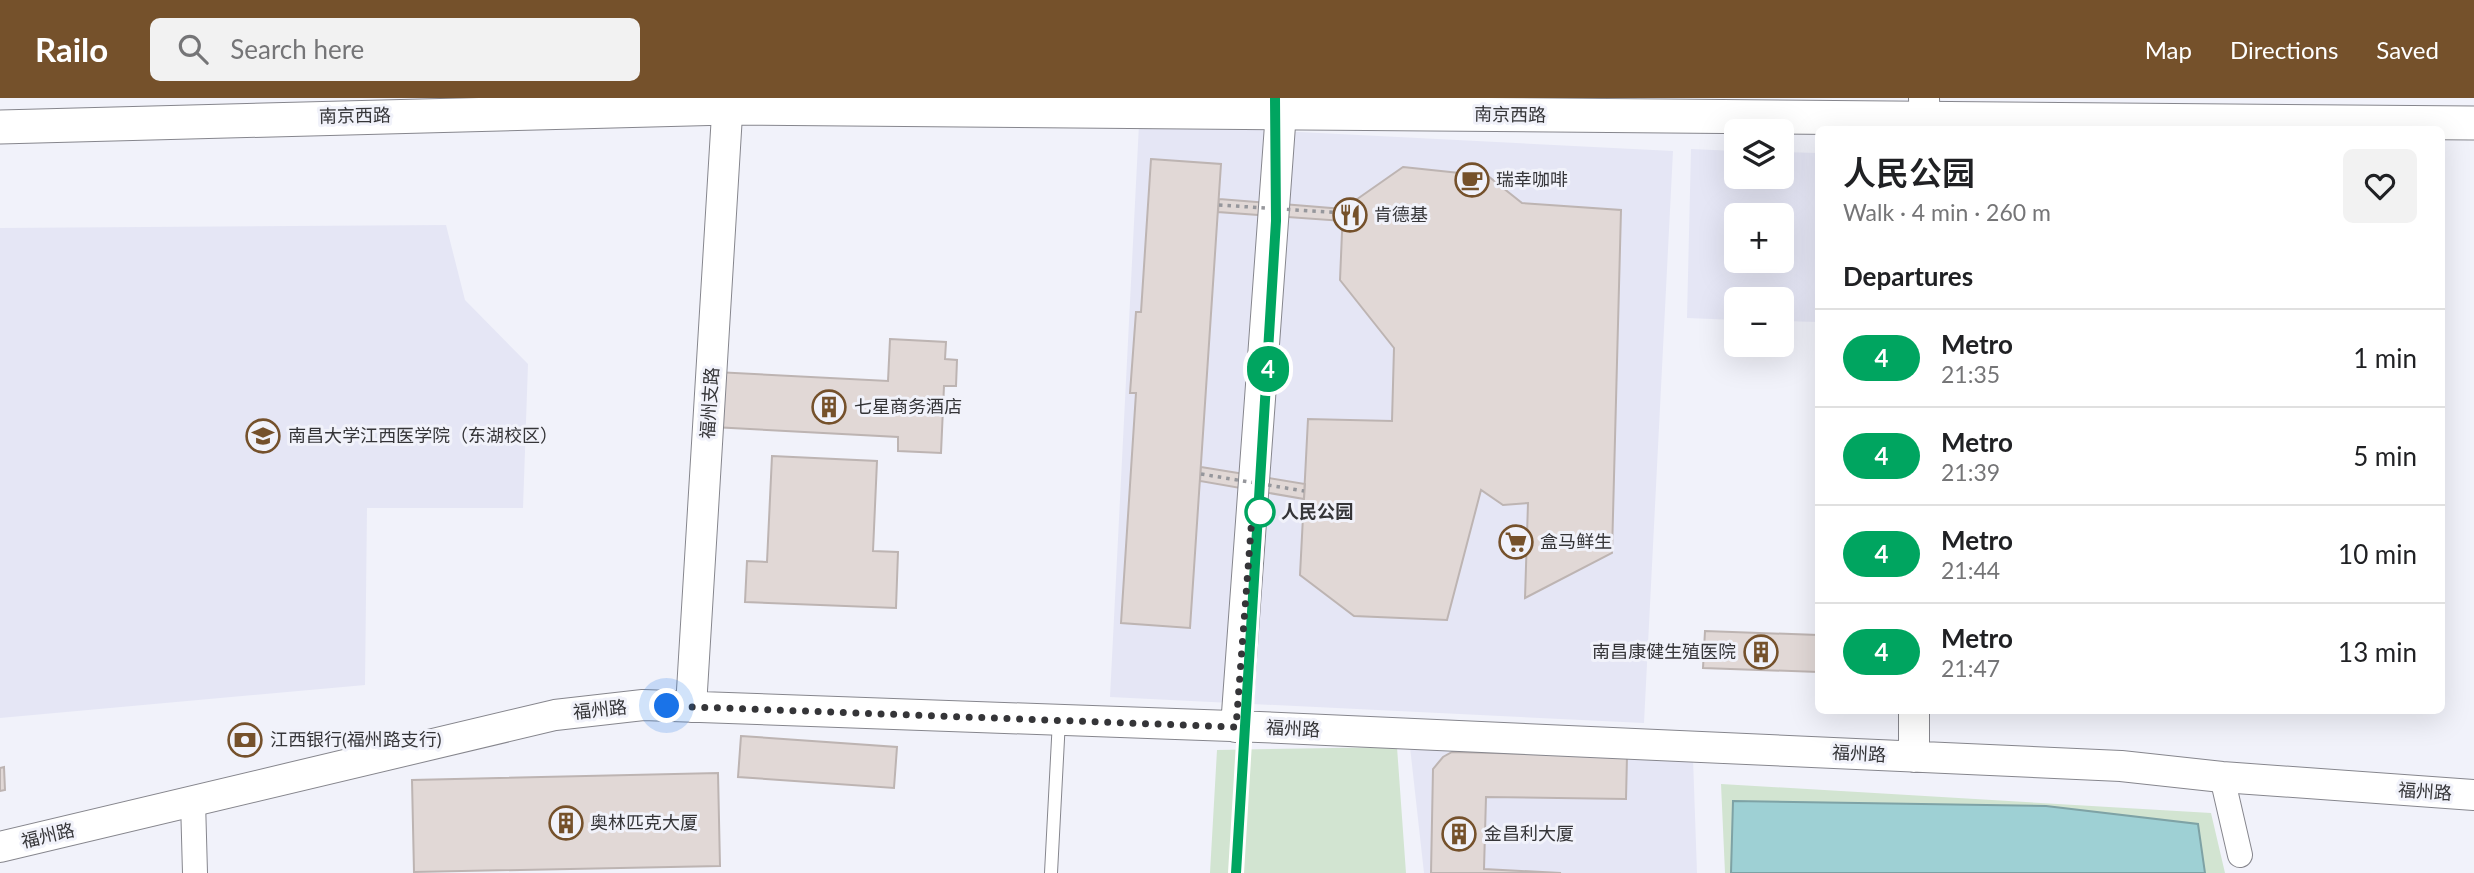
<!DOCTYPE html>
<meta charset="utf-8">
<style>
:root{--surface:#fff;--page:#f2f2f2;--text:#202124;--muted:#757577;--line:#e0e0e0;--accent:#75512b}
body{margin:0;font-family:Lato,"Noto Sans SC",sans-serif;background:var(--page);color:var(--text);height:100vh;display:flex;flex-direction:column;font-size:26px;white-space:nowrap}
*{box-sizing:border-box;margin:0}
p{font-size:23px;color:var(--muted)}
.icon{flex:none;width:38px;height:38px;fill:none;stroke:currentColor;stroke-width:2;stroke-linecap:round;stroke-linejoin:round}
.map{position:relative;flex:1;overflow:hidden}
.drawer{position:absolute;left:1815px;top:28px;width:630px;height:588px;display:flex;flex-direction:column;background:var(--surface);border-radius:10px;box-shadow:0 7px 28px #0002}
.drawer>*{flex:none}
.badge{padding:0 14px;border-radius:23px;font-size:24px;line-height:46px}
.fabs{position:absolute;left:1724px;top:21px;display:grid;gap:14px}
.fabs a{display:grid;place-items:center;width:70px;height:70px;border-radius:10px;background:var(--surface);box-shadow:0 7px 28px #0002;font-size:35px}
.you{position:absolute;width:35px;height:35px;margin:-18px;border:5px solid #fff;border-radius:50%;background:#1a73e8;box-shadow:0 0 0 10px #1a73e833}
.map>.badge{position:absolute;translate:-50% -50%;box-shadow:0 0 0 4px #fff}
h2{padding:0 28px;font-size:26px;line-height:63px}
.round{display:grid;place-items:center;flex:none;width:74px;height:74px;border-radius:10px;background:var(--page)}
.head{display:flex;align-items:center;justify-content:space-between;height:119px;padding:0 28px}
h1{font-size:33px;font-weight:600;line-height:52px}
ul{padding:0;list-style:none}
li{display:flex;align-items:center;gap:21px;height:98px;padding:0 28px;border-top:2px solid var(--line)}
li div{flex:1}
li b{display:block;font-size:26px}
li em{font-style:normal}
li .badge{min-width:77px;font-weight:700;text-align:center}
header{display:flex;align-items:center;gap:42px;box-sizing:border-box;height:98px;padding:0 35px;background:var(--accent);color:#fff}
header strong{font-size:33px}
nav{display:flex;gap:38px;margin-inline-start:auto;font-size:24px}
.search{width:490px;height:63px;background:var(--page);display:flex;align-items:center;gap:18px;box-sizing:border-box;padding:0 24px;border-radius:10px;color:var(--muted);font-size:26px}
.map>svg:first-child{display:block}
.built{fill:#e5e6f5;fill-rule:evenodd}
.green{fill:#d2e4d1}
.water{fill:#9ed0d4;stroke:#7ea2a5;stroke-width:2}
.building{fill:#e1d8d6;stroke:#bdb4b2;stroke-width:2}
.lines{fill:none;stroke-linecap:round;stroke-linejoin:round}
.service-casing{stroke:#86868d;stroke-width:14}
.minor-casing{stroke:#86868d;stroke-width:26}
.tertiary-casing{stroke:#86868d;stroke-width:32}
.secondary-casing{stroke:#86868d;stroke-width:35}
.service{stroke:#fff;stroke-width:12}
.minor{stroke:#fff;stroke-width:24}
.tertiary{stroke:#fff;stroke-width:30}
.secondary{stroke:#fff;stroke-width:33}
.path-bridge{stroke:#96979c;stroke-width:3.5;stroke-dasharray:3.5 5;stroke-linecap:butt}
.line-casing{stroke:#fff;stroke-width:16}
.line{stroke:#00a560;stroke-width:10}
.walk{stroke:#353538;stroke-width:7;stroke-dasharray:0 12.6}
.stop-dot{fill:#fff;stroke:#00a560;stroke-width:3.5}
.labels{text-anchor:middle;stroke-width:6;stroke-linejoin:round;paint-order:stroke}
.street-label{font-size:18px;fill:#353538;stroke:#f1f2fa}
.poi-label{font-size:18px;fill:#353538;stroke:#f1f2fa;text-anchor:start}
.stop-label{font-size:18px;font-weight:bold;fill:#353538;stroke:#f1f2fa;text-anchor:start}
</style>
<header>
<strong>Railo</strong>
<div class="search"><svg class="icon" aria-label="search" viewBox="0 0 24 24"><circle cx="10" cy="10" r="6"/><path d="M15 15l6 6"/></svg>Search here</div>
<nav><a>Map</a><a>Directions</a><a>Saved</a></nav>
</header>
<div class="map">
<svg width="2474" height="775" viewBox="0 0 2474 775">
<rect width="100%" height="100%" fill="#f1f2fa"/>
<path class="built" d="M1139,26L1673,53L1644,625L1110,599Z
M1691,51L1736,53V79H1782V54L1818,55V224L1782,223V201H1736V222L1687,220ZM1782,117V163H1736V117Z
M446,127L465,202L528,266L523,410H367L365,587L0,620V130Z
M1410,649L1693,660L1697,775H1424Z"/>
<path class="green" d="M1397,649L1406,775H1210L1217,652Z
M1721,686L2211,715L2225,775H1725Z"/>
<path class="water" d="M1733,703L2046,708L2198,726L2205,775H1731Z"/>
<path class="building" d="M1151,61L1221,66L1190,530L1121,525L1136,295H1130L1136,214H1141Z
M1403,69L1488,78L1522,105L1621,112L1612,455L1525,500L1528,405L1503,407L1481,392L1447,522L1354,518L1300,477L1308,321L1392,323L1394,250L1340,182L1343,111Z
M1219,101L1343,111V123L1218,114Z
M890,241L946,244L945,261L957,262L956,288H944L941,355L898,353V339L713,329L716,274L888,283Z
M772,358L877,363L873,453L898,454L896,510L745,504L747,463L767,464Z
M1201,369L1305,386L1304,401L1200,383Z
M1705,533L1818,537V574L1703,570Z
M741,638L897,649L894,690L738,679Z
M1452,654L1627,658L1626,701L1486,699L1484,771L1561,775H1431L1433,671L1443,659Z
M4,669L5,692L0,693V670Z
M718,675L720,768L414,774L412,682Z"/>
<g class="lines">
<defs>
<path id="service" d="M1051,775L1059,622"/>
<path id="minor" d="M2222,679L2240,757
M193,703L195,775"/>
<path id="tertiary" d="M1924,0L1925,32
M691,609L728,0
M1236,629L1282,0
M1914,659V612
M0,749L555,617L643,607L1259,629L2121,668L2222,679L2474,697"/>
<path id="secondary" d="M0,29L728,10L2474,25"/>
</defs>
<use href="#service" class="service-casing"/>
<use href="#minor" class="minor-casing"/>
<use href="#tertiary" class="tertiary-casing"/>
<use href="#secondary" class="secondary-casing"/>
<use href="#service" class="service"/>
<use href="#minor" class="minor"/>
<use href="#tertiary" class="tertiary"/>
<use href="#secondary" class="secondary"/>
<path class="path-bridge" d="M1219,107L1343,115
M1201,376L1304,393"/>
</g>
<g class="lines">
<defs>
<path id="line" d="M1236,775L1276,123L1275,0"/>
</defs>
<use href="#line" class="line-casing"/>
<use href="#line" class="line"/>
<path class="walk" d="M667,608L1236,629L1253,405L1260,414"/>
</g>
<defs>
<symbol id="cafe-ring" viewBox="-11 -11 22 22"><circle r="9.5" fill="#f1f2fa" stroke="#75512b" stroke-width="1.5"/><path d="M-5.5-4.5H6V0H3Q3 3.5 0 3.5H-2.5Q-5.5 3.5-5.5 0ZM3-3.2v2h1.7v-2ZM-6 4.5H4V6H-6Z" fill="#75512b"/></symbol>
<symbol id="restaurant-ring" viewBox="-11 -11 22 22"><circle r="9.5" fill="#f1f2fa" stroke="#75512b" stroke-width="1.5"/><path d="M-5-6h1v4h1v-4h1v4h1v-4h1v5L-1.5 .5V6h-2V.5L-5-1ZM5-6V6H3V1.5H1.5Q1.5-4 5-6Z" fill="#75512b"/></symbol>
<symbol id="building-ring" viewBox="-11 -11 22 22"><circle r="9.5" fill="#f1f2fa" stroke="#75512b" stroke-width="1.5"/><path d="M-4-6H4V6H1V3H-1V6H-4ZM-2.5-4.3h1.7v1.8h-1.7ZM.8-4.3h1.7v1.8H.8ZM-2.5-1h1.7V.8h-1.7ZM.8-1h1.7V.8H.8Z" fill="#75512b"/></symbol>
<symbol id="university-ring" viewBox="-11 -11 22 22"><circle r="9.5" fill="#f1f2fa" stroke="#75512b" stroke-width="1.5"/><path d="M0-5L7-2L0 1L-7-2ZM-4 1L0 2.5L4 1V4Q0 6-4 4Z" fill="#75512b"/></symbol>
<symbol id="supermarket-ring" viewBox="-11 -11 22 22"><circle r="9.5" fill="#f1f2fa" stroke="#75512b" stroke-width="1.5"/><path d="M-6-5.5h2.5l.6 2H6L4.5 2H-2.5L-4.4-4H-6ZM-1.5 3.2a1.3 1.3 0 1 0 .1 0ZM3 3.2a1.3 1.3 0 1 0 .1 0Z" fill="#75512b"/></symbol>
<symbol id="bank-ring" viewBox="-11 -11 22 22"><circle r="9.5" fill="#f1f2fa" stroke="#75512b" stroke-width="1.5"/><path d="M-6-4H6V4H-6ZM0-2.3a2.3 2.3 0 1 0 0 4.6a2.3 2.3 0 1 0 0-4.6Z" fill="#75512b"/></symbol>
</defs>
<g fill-rule="evenodd">
<use href="#cafe-ring" x="1453" y="63" width="38" height="38"/>
<use href="#restaurant-ring" x="1331" y="98" width="38" height="38"/>
<use href="#building-ring" x="810" y="290" width="38" height="38"/>
<use href="#university-ring" x="244" y="319" width="38" height="38"/>
<use href="#supermarket-ring" x="1497" y="425" width="38" height="38"/>
<use href="#building-ring" x="1742" y="535" width="38" height="38"/>
<use href="#bank-ring" x="226" y="623" width="38" height="38"/>
<use href="#building-ring" x="547" y="706" width="38" height="38"/>
<use href="#building-ring" x="1440" y="717" width="38" height="38"/>
</g>
<circle class="stop-dot" cx="1260" cy="414" r="14"/>
<g class="labels">
<g class="street-label">
<text transform="translate(1510 17) rotate(1)" y="6">南京西路</text>
<text transform="translate(355 18) rotate(-1)" y="6">南京西路</text>
<text transform="translate(710 305) rotate(-86)" y="6">福州支路</text>
<text transform="translate(600 612) rotate(-6)" y="6">福州路</text>
<text transform="translate(1293 631) rotate(3)" y="6">福州路</text>
<text transform="translate(1859 656) rotate(3)" y="6">福州路</text>
<text transform="translate(2425 694) rotate(4)" y="6">福州路</text>
<text transform="translate(48 738) rotate(-13)" y="6">福州路</text>
</g>
<g class="poi-label">
<text x="1496" y="88">瑞幸咖啡</text>
<text x="1374" y="123">肯德基</text>
<text x="854" y="315">七星商务酒店</text>
<text x="288" y="344">南昌大学江西医学院（东湖校区）</text>
<text x="1540" y="450">盒马鲜生</text>
<text x="1736" y="560" text-anchor="end">南昌康健生殖医院</text>
<text x="270" y="648">江西银行(福州路支行)</text>
<text x="590" y="731">奥林匹克大厦</text>
<text x="1484" y="742">金昌利大厦</text>
</g>
<g class="stop-label">
<text x="1281" y="420">人民公园</text>
</g>
</g>
</svg>
<div class="fabs">
<a><svg class="icon" aria-label="layers" viewBox="0 0 24 24"><path d="M12 4l9 5-9 5-9-5zM3 14l9 5 9-5"/></svg></a>
<a>+</a>
<a>−</a>
</div>
<div class="you" style="left:667px;top:608px"></div>
<b class="badge" style="left:1268px;top:271px;background:#00a560;color:#fff">4</b>
<section class="drawer">
<div class="head"><div><h1>人民公园</h1><p>Walk · 4 min · 260 m</p></div><a class="round"><svg class="icon" aria-label="heart" viewBox="0 0 24 24"><path d="M12 20l-8-8c-3-5 5-10 8-4 3-6 11-1 8 4z"/></svg></a></div>
<h2>Departures</h2>
<ul>
<li><span class="badge" style="background:#00a560;color:#fff">4</span><div><b>Metro</b><p>21:35</p></div><em>1 min</em></li>
<li><span class="badge" style="background:#00a560;color:#fff">4</span><div><b>Metro</b><p>21:39</p></div><em>5 min</em></li>
<li><span class="badge" style="background:#00a560;color:#fff">4</span><div><b>Metro</b><p>21:44</p></div><em>10 min</em></li>
<li><span class="badge" style="background:#00a560;color:#fff">4</span><div><b>Metro</b><p>21:47</p></div><em>13 min</em></li>
</ul>
</section>
</div>
